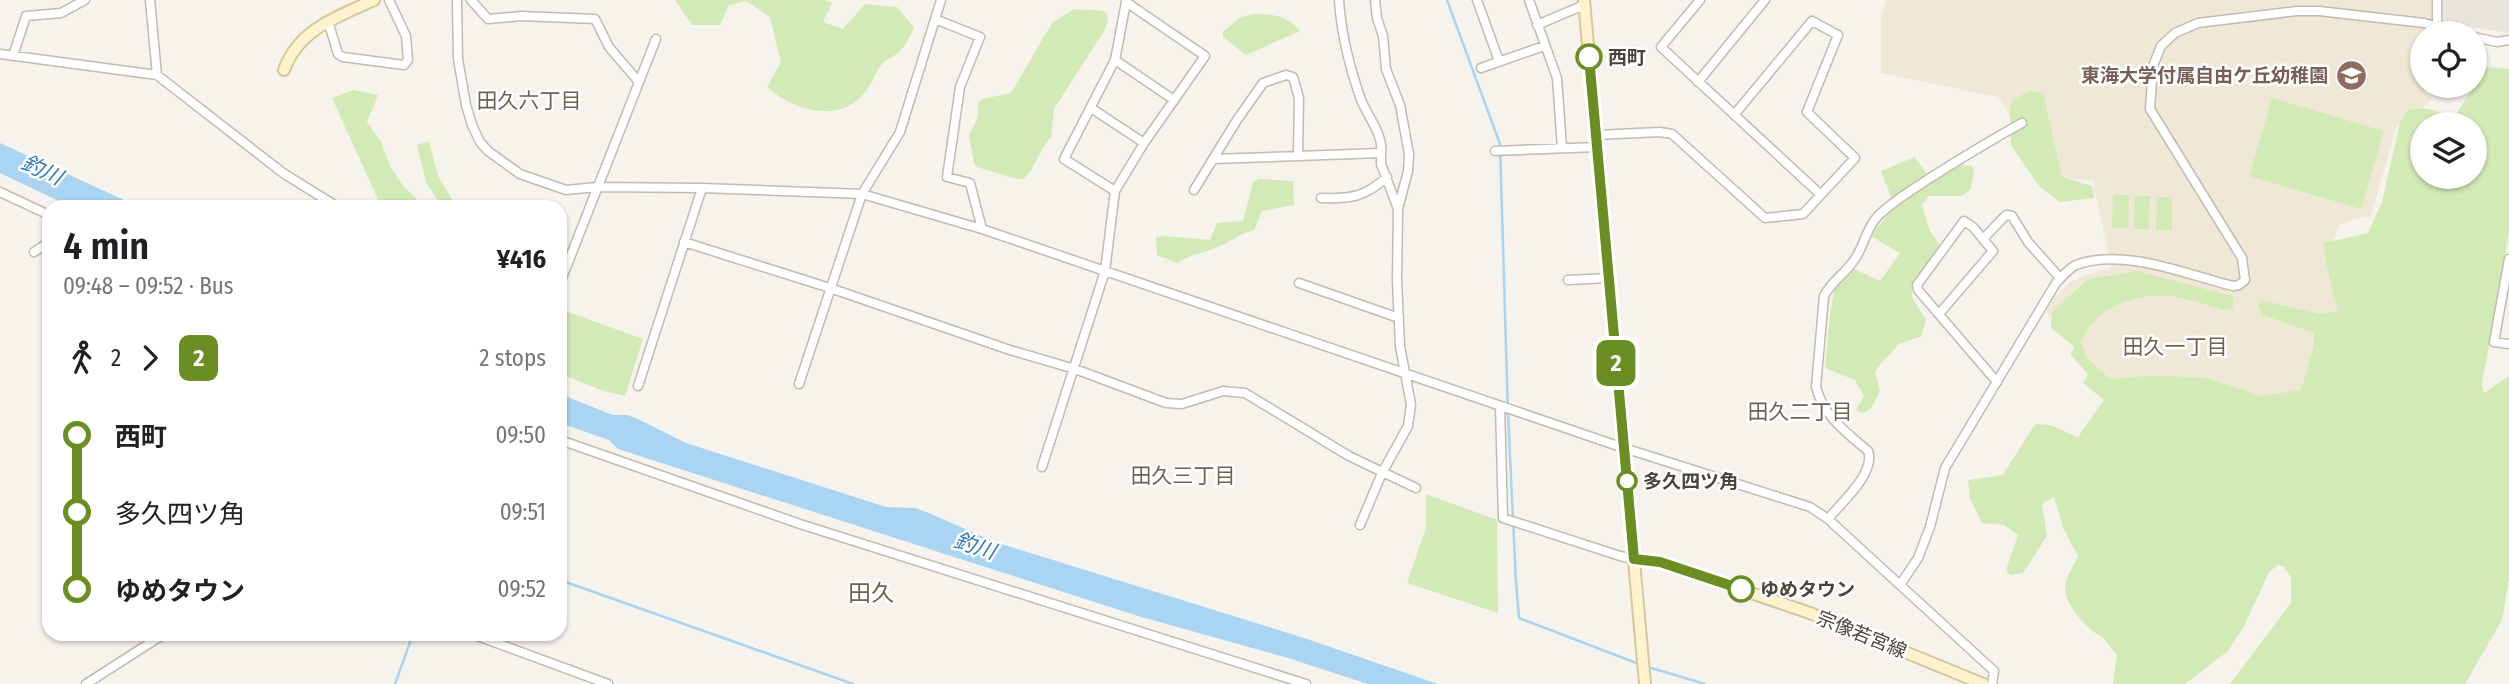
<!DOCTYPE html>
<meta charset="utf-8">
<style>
:root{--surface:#fff;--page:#f2f2f2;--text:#202124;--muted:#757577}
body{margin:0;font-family:"Fira Sans Condensed","Noto Sans JP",sans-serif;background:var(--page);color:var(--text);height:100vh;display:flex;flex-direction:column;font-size:26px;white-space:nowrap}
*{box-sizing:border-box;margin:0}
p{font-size:23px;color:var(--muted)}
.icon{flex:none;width:38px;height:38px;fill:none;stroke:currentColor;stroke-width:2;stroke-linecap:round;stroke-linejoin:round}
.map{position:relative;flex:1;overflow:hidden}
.details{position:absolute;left:42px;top:200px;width:525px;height:441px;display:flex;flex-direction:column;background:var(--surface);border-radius:21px;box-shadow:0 2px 5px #0004}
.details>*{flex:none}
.badge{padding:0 14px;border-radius:10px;font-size:24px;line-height:46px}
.buttons{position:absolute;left:2410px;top:21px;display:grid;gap:14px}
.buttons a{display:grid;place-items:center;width:77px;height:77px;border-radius:50%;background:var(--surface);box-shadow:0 2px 5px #0004;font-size:35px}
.map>.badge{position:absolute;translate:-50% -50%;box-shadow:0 0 0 4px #fff}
.legs{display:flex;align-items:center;gap:10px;height:77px;padding:0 21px;font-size:23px}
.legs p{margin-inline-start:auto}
.summary{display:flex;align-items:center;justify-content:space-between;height:119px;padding:0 21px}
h1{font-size:38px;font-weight:600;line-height:52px}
ul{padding:0 21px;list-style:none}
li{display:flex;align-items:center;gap:24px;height:77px;font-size:26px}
li i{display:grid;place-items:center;width:10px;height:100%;margin:0 9px;background:currentColor}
li i::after{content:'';width:18px;height:18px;margin:-9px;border:5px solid;border-radius:50%;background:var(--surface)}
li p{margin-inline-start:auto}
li:first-child i{background:linear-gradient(#0000 50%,currentColor 0)}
li:last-child i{background:linear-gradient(currentColor 50%,#0000 0)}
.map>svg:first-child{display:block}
.residential{fill:#eae5da}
.education{fill:#efe8d6}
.green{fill:#d2eab5;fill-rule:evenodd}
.water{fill:#a9d4f2}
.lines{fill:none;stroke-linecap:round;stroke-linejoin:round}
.stream{stroke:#a9d4f2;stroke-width:2.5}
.street-casing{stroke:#c2bbae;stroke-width:11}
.secondary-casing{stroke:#d6c79b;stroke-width:14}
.street{stroke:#fff;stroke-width:8}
.secondary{stroke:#fff3cd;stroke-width:10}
.line-1-casing{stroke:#fff;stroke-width:16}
.line-1{stroke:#6b8e23;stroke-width:10}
.stop-1-dot{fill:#fff;stroke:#6b8e23;stroke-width:3.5}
.labels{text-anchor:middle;stroke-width:5;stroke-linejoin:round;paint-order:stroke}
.stop-label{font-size:19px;font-weight:bold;fill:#4b4439;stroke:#fff;text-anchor:start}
.education-label{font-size:19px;font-weight:bold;fill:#785e54;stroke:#fff;text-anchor:end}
.street-label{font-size:19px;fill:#4b4439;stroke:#fff}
.neighbourhood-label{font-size:21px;fill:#6e6250;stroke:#fff}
.water-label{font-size:21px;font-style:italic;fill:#2e7ab2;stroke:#fff}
.quarter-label{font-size:23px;fill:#6e6250;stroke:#fff}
</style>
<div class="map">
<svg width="2509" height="684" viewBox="0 0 2509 684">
<rect width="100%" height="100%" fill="#f6f3ec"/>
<path class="residential" d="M2441,0H2509V33L2441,22Z"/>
<path class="education" d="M1886,0H2435L2434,33H2422V86H2429L2424,91L2432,100L2396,127L2371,216L2350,220L2338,227L2330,251L2342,313L2307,407L2104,387L2046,311L2056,296L2070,282L2092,273L2111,268L2093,180L2051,178L1998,97L1881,73V17Z"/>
<path class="green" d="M675,0H825L832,3L823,22L843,29L865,4L897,7L914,28C910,35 906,46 900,51C895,57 886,58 882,64C875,72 872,84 865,92C840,125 793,110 767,87L781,62L770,17L746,1L729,5L720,25H692Z
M1074,9L1102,11L1106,13L1108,21L1104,31L1054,109L1051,137C1039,149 1037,167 1023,179H1017L977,167L974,163L969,136L978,116V103L982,99L1011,93L1052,23Z
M1253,14C1273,14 1287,15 1300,31L1246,55L1223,37V32L1239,18Z
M2485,67L2509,69V233L2482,384L2484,393L2509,376V580L2502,620L2465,684H2230L2291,603V577L2284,567L2278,565L2269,572L2244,626L2228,651L2185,684H2113L2117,655L2102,636C2089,633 2064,603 2065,588C2065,579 2074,565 2078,556L2064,530L2054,497L2042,504L2047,536L2023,573L2010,575L2006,570L2018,535L2004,525L1982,523L1970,498L1968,480L2003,475L2035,424L2050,425L2078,437L2104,400L2083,383L2088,374L2070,354L2075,347L2051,328L2052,312L2088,279L2136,271L2233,296V309L2225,310C2209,306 2193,300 2177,297C2140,290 2094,306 2081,343L2087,358L2110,379L2146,376L2203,377L2261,396L2301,390L2314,346V333L2263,315L2258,307L2261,300L2319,314L2338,311L2326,263L2324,243L2368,233L2382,202L2400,123L2407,111C2424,106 2435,109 2450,118L2456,115ZM2422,124H2474V177H2422Z
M353,90L378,95L367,122L381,142L390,166L404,187L424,206H381L332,98Z
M2029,91L2043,93L2062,177L2092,186L2094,198L2060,202L2039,186L2011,145L2010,107L2013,100Z
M2272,98L2384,131L2361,209L2249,176Z
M429,141L438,176L456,206H441L426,182L417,145Z
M1915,157L1932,181L1961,165L1972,166L1974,172L1971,189L1962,196H1929L1922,205L1929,229L1940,246L1912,284V297L1926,320L1921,336L1899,344L1878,367L1875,373L1880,391L1871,409L1862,413L1856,410L1864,396L1855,380L1825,368L1830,313L1835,287L1854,269L1880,281L1900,253L1872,237L1876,229L1895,207L1881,171Z
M1259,179L1293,181L1294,205L1262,211L1254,230C1237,235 1232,241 1218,247C1204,253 1191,254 1177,263L1157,255L1156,237L1163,236L1210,240L1217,223L1243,221L1253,182Z
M2113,195H2129L2128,228H2112Z
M2135,196H2150L2149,229H2134Z
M2157,197H2172V230H2156Z
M560,309L643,339L625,396L604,391L563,375L560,366Z
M1426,494L1497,520L1498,613L1407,583L1426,528Z"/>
<path class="water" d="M0,143L137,206H71L65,204L0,173Z
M560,394L613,415H627L638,419L686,443L886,507L915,508L929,513L995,542L1301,637L1438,684H1368L1288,658L1138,616L618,449L609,440L560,423Z"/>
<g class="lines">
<path class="stream" d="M1447,0L1500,144L1508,414L1516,582L1519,618L1639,664
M560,580L853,684
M1648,667L1705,684
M395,684L413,634"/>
<defs>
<path id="street" d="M150,0L157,75
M457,0L458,59L466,105L472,125L480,142L488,151L520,174L566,190L597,187L702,188L862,194L982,229L1624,448L1810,507L1828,519L1994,671L1992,684
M471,0L488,19L521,16L595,19L609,47L638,81
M1339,0C1341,34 1349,65 1360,97C1366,115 1384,134 1381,153
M1375,0L1377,18L1383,36L1386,69L1400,105L1409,154L1408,171L1398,209
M1477,0L1499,61
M1529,0L1557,78L1562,148
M1700,0L1661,47L1821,195
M1126,2L1205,56L1144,143L1115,191L1064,159L1115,60Z
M935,19L980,37L960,87L947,177L970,183L982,229
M328,21L338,54L343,57L404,65L408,60L406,36L389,0
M1537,25L1584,5
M2437,26V0
M2474,37L2497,42L2509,40
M0,54L157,75L283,173L336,206
M13,56L26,16L61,13L85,0
M1115,60L1174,100
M1481,68L1544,46
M1698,82L1765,0
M1091,108L1144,143
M1596,135L1660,132L1672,134L1765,218L1803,214L1855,158L1807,112L1838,35L1812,21L1734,115
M1495,151L1597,147
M1213,159L1381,153V164L1398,209L1397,281L1400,346L1411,405L1408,426L1382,473L1360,525
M1194,190L1237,120L1263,83L1286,75L1293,77L1299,98L1298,155
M0,192L49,215
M1321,198C1351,199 1365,197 1387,177
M1983,239L2006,215L2012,216L2028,242L2060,278
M684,242L830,288L1010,350L1075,369L1166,403L1182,404L1223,391L1245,393L1349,456L1416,488
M34,252L49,242
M2509,259L2494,342L2509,344
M1568,280L1609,278
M560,283L656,39
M1299,283L1399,318
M1939,314L1993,251L1973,227L1964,221L1917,285L1918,290L1997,382
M799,384L862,194L900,132L941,0
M638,386L702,188
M1500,406L1503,518L1620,556L1634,559
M560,440L800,524L1306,684
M1042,467L1105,271L1115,191
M1828,519C1841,503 1876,473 1868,451C1846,432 1824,417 1816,387L1824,296C1831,282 1843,275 1852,263C1864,249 1865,229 1878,216C1893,201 1912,190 1930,178C1960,159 1991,140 2022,123
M1900,585L1918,558L1930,527L1945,468L2056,283C2062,277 2068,269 2076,265C2122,247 2188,275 2233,286L2239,285L2245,280L2242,258L2150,109L2153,66L2161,46L2175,33L2198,23L2297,11H2319L2424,23L2461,33
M472,634L608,684
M86,684L164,634"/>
<path id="secondary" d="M1584,0L1645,684
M284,70C299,29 337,17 374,0
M1634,559L1660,562L1810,613L1983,684"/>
</defs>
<use href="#street" class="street-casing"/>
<use href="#secondary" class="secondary-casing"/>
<use href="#street" class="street"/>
<use href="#secondary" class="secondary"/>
</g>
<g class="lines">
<defs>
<path id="line-1" d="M1589,57L1634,559L1660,562L1741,589"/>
</defs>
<use href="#line-1" class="line-1-casing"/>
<use href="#line-1" class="line-1"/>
</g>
<defs>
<symbol id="school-disc" viewBox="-11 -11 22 22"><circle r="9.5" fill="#8d6e63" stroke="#fff"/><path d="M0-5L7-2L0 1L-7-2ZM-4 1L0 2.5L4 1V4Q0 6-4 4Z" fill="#fff"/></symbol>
</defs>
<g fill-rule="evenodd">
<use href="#school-disc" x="2334" y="58" width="35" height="35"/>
</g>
<g class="stop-1-dot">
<circle cx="1589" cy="57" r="12"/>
<circle cx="1627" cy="481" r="9"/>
<circle cx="1741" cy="589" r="12"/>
</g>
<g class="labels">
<g class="stop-label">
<text x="1608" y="64">西町</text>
<text x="1643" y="488">多久四ツ角</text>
<text x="1760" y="596">ゆめタウン</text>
</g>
<g class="education-label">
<text x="2328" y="82">東海大学付属自由ケ丘幼稚園</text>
</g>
<g class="street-label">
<text transform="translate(1862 634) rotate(22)" y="7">宗像若宮線</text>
</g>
<g class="neighbourhood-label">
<text x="529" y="108">田久六丁目</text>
<text x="2175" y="354">田久一丁目</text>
<text x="1800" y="419">田久二丁目</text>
<text x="1183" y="483">田久三丁目</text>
</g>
<g class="water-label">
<text transform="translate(42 170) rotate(25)" y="7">釣川</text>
<text transform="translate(975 546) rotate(18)" y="7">釣川</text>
</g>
<g class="quarter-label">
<text x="871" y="601">田久</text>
</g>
</g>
</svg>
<div class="buttons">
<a><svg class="icon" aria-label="locate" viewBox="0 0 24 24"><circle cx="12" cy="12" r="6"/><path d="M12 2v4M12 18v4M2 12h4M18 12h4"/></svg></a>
<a><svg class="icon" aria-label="layers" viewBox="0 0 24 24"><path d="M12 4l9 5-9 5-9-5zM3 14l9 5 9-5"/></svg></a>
</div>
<b class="badge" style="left:1616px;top:363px;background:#6b8e23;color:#fff">2</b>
<section class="details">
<div class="summary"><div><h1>4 min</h1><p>09:48 – 09:52 · Bus</p></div><b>¥416</b></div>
<div class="legs"><svg class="icon" aria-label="walk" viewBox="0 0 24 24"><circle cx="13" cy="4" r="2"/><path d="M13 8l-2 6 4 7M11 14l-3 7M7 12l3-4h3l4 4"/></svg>2<svg class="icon" aria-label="forward" viewBox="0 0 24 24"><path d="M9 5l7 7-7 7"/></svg><b class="badge" style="background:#6b8e23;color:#fff">2</b><p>2 stops</p></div>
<ul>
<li><i style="color:#6b8e23"></i><b>西町</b><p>09:50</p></li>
<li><i style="color:#6b8e23"></i><span>多久四ツ角</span><p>09:51</p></li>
<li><i style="color:#6b8e23"></i><b>ゆめタウン</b><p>09:52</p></li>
</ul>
</section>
</div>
